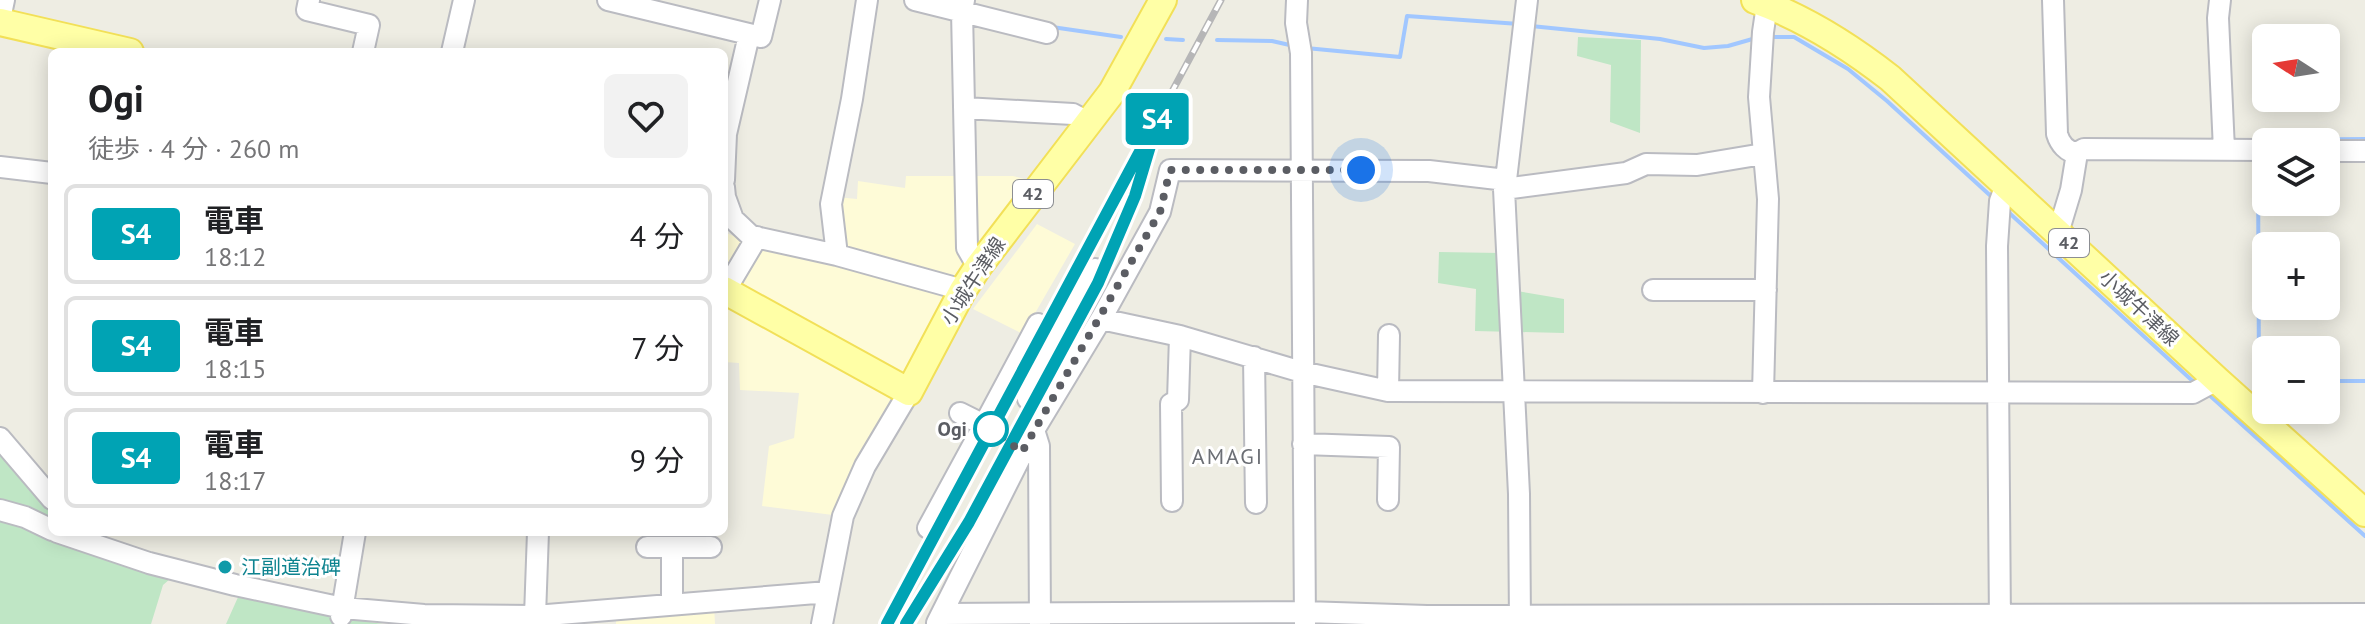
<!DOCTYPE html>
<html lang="ja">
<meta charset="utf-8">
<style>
:root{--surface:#fff;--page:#f2f2f2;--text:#202124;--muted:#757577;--line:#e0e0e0}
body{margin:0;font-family:"PT Sans","Noto Sans JP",sans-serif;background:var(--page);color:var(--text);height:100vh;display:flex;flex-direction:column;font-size:30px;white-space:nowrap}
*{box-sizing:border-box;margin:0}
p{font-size:26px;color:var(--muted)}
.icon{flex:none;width:44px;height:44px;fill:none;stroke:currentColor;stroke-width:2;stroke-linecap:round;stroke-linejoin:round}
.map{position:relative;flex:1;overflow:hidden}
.drawer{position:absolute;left:48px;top:48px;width:680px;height:488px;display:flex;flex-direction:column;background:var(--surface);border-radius:12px;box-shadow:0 4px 20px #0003}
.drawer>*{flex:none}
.badge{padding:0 16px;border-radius:6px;font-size:28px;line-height:52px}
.needle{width:52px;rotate:282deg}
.controls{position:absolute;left:2252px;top:24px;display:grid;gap:16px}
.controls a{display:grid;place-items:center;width:88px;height:88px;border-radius:12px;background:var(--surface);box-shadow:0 4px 20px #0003;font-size:40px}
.you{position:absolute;width:40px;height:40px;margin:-20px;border:6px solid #fff;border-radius:50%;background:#1a73e8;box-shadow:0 0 0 12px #1a73e833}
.map>.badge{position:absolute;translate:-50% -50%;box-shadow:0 0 0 4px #fff}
.round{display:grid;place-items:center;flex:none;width:84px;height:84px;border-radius:12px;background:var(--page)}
.overview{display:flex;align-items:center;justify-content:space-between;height:136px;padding:0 40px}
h1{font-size:38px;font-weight:700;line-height:60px}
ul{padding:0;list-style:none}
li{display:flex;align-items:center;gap:24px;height:100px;margin:0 16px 12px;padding:0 24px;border:4px solid var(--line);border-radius:12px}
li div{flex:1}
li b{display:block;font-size:30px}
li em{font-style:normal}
li .badge{min-width:88px;font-weight:700;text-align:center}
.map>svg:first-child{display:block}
.commercial{fill:#fefbd7}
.green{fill:#bfe6c5}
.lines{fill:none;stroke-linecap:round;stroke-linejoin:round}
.stream{stroke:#a1c7ff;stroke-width:4}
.minor-casing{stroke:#babbc1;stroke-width:24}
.major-casing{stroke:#f2e058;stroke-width:30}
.minor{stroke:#fff;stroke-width:20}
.major{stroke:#ffffa6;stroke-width:26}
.rail-casing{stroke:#b6b6b7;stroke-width:7}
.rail{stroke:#fff;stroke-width:4;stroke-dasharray:12;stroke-linecap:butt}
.line-casing{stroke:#fff;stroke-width:18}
.line{stroke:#00a3b4;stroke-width:12}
.walk{stroke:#5b5d63;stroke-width:8;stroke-dasharray:0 14.4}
.stop-dot{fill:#fff;stroke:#00a3b4;stroke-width:4}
.culture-dot{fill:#0f9aa8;stroke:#fff;stroke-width:3}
.labels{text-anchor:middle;stroke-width:6;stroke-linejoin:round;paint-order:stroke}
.shield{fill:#fff;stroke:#8c8e92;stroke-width:2}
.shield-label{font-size:18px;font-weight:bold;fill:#5b5d63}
.street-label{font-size:20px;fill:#5b5d63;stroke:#fff}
.stop-label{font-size:20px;font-weight:bold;fill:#5b5d63;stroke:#fff;text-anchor:end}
.culture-label{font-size:20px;fill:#0d838f;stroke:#fff;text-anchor:start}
.neighbourhood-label{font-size:22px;letter-spacing:2px;fill:#6c6f75;stroke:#fff}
</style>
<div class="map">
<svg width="2365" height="624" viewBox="0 0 2365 624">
<rect width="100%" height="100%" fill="#eeede3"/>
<path class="commercial" d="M906,176H1013L1028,180L979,245H961L962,274L906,377L724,278V232L745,241L840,250L836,197L857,199L858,181L905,188Z
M1037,224L1075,244L1023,334L973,309Z
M724,305L894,398L853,467L833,515L762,506L769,446L794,438L799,393L740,390L739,363L724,362Z
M714,604L715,624H616V614Z"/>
<path class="green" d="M1578,37L1641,40L1640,133L1610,122L1611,65L1577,56Z
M1439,252L1500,253L1505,289L1564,299V333L1475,331L1476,289L1438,283Z
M0,444L52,506V523L0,504Z
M0,518L21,520L135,569L170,579L163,585L151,624H0Z
M239,595L336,617L383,624H226Z"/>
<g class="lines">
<path class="stream" d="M1531,26L1660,39L1704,48L1728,46L1756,38
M1052,27L1121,37
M1769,37H1794L1848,69L1887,101L1994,199
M1166,39L1183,40
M1217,40L1272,41L1294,46
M1306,48L1400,57L1407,16L1519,24
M2260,140L2365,139
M2258,160L2259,381H2266
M2006,210L2197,385
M2326,381H2365
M2207,393L2365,536"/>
<defs>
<path id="minor" d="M309,0L307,10L369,25L363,52
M608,0L761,37L770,0
M915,0L1047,33
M964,0L962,11L967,248L978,267
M1297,0L1296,23L1301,53L1305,624
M2053,0L2057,134C2060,144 2067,152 2077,153
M2220,0L2218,18L2224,150
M0,19L4,0
M452,52L464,0
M964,108L1073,114L1088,122
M2326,151H2365
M0,167L52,173
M724,180L726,134L749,35
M1506,180L1527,0
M724,187L725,197L733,219L751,236L837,255L963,290
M1504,189L1519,494L1520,624
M2058,233L2071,190L2077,153L2084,149L2266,150
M837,255L831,204L852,99L867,0
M1653,290H1766
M725,291L757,237
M1101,319L1180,336L1302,372L1388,391L2193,393L2217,380
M1254,357L1256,503
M1388,391L1389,335
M1763,393L1768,199L1759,97L1763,32L1767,5
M1028,399L1079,304L1095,269
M960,413L984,425L1038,324
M1034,430L1039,446L1040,624
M0,438L52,499
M1303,444L1389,447L1388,500
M1172,501L1171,404L1178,400L1180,336
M0,510L25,517L52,530
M928,528L984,425
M57,532L149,563L235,585L343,608L424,615L535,616L534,624
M538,532L535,616L828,592
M647,547H711
M672,604V547
M942,614L1305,612L1427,616L2365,614
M341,616L355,532
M937,623L1034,430L1101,319L1160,212L1170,170L1429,171L1506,180L1504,189L1626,173L1646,164L1697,165L1763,154
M822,624L843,516L865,466L909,392
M2000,624L1997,246L2000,201L2006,185"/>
<path id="major" d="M1755,0C1805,18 1849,46 1890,78L2217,380L2365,513
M0,22L130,52
M724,290L909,392L963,290L978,267L1112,92L1163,0"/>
</defs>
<use href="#minor" class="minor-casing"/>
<use href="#major" class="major-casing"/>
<use href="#minor" class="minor"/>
<use href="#major" class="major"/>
<defs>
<path id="rail" d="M887,624L1221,0
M906,624L969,522L1098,283L1135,196L1147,155"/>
</defs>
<use href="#rail" class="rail-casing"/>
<use href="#rail" class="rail"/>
</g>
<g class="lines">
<defs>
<path id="line" d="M887,624L1159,116L1135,196L1098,283L969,522L906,624"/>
</defs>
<use href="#line" class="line-casing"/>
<use href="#line" class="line"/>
<path class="walk" d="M991,429L1022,452L1160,212L1170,170H1361"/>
</g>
<circle class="stop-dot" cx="991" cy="429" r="16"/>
<circle class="culture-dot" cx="225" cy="567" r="8"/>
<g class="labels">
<g class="shield">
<rect x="1013" y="180" width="40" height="28" rx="6"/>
<rect x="2049" y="229" width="40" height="28" rx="6"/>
</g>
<g class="shield-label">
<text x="1033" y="200">42</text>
<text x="2069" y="249">42</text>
</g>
<g class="street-label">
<text transform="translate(973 281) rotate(-57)" y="7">小城牛津線</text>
<text transform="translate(2139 308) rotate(43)" y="7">小城牛津線</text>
</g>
<g class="stop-label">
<text x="967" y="436">Ogi</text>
</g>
<g class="culture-label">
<text x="241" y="574">江副道治碑</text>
</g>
<g class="neighbourhood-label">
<text x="1228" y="464">AMAGI</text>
</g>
</g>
</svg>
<div class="controls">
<a><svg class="needle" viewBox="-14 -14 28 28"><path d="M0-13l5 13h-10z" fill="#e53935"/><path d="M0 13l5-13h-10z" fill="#757577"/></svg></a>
<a><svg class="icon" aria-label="layers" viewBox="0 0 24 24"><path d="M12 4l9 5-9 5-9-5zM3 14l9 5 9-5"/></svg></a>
<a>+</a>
<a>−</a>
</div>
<div class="you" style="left:1361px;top:170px"></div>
<b class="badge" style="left:1157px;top:119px;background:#00a3b4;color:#fff">S4</b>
<section class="drawer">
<div class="overview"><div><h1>Ogi</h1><p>徒歩 · 4 分 · 260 m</p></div><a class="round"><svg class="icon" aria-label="heart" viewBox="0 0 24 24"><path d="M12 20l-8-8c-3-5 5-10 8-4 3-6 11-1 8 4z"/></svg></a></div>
<ul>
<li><span class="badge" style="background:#00a3b4;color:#fff">S4</span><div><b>電車</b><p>18:12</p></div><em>4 分</em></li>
<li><span class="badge" style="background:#00a3b4;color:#fff">S4</span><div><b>電車</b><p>18:15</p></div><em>7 分</em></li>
<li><span class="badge" style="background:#00a3b4;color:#fff">S4</span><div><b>電車</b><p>18:17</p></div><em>9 分</em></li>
</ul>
</section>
</div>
